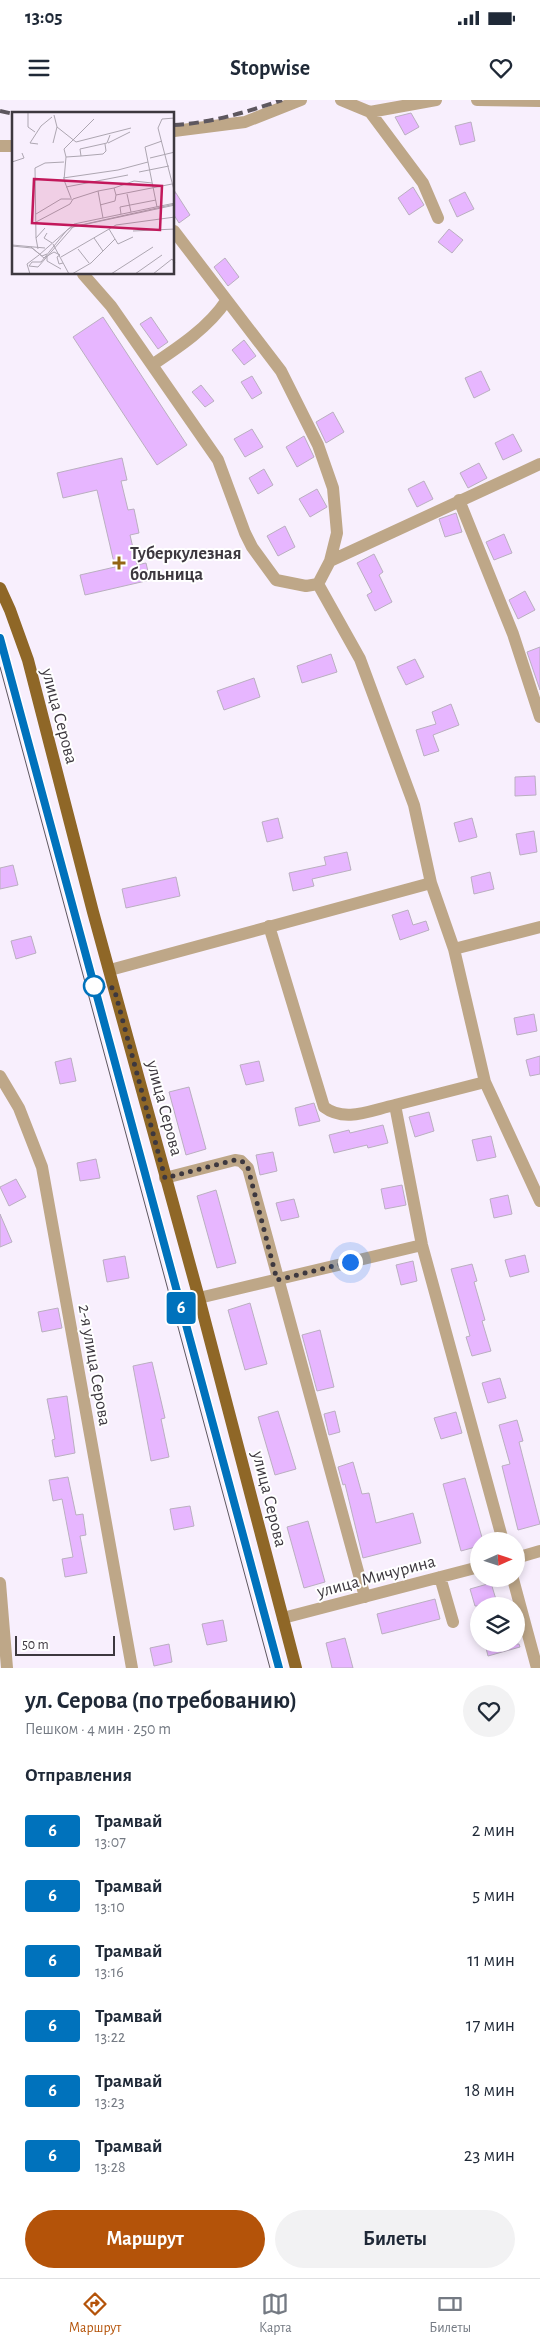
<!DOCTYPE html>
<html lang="ru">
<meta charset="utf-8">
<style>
:root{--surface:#fff;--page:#f2f2f3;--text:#1f2937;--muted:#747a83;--line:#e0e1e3;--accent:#b45309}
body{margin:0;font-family:"Alegreya Sans",sans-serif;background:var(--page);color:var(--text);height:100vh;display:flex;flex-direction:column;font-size:19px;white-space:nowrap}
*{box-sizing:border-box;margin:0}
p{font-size:16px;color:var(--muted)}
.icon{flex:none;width:28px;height:28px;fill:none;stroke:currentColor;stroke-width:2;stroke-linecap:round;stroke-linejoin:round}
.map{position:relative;height:1568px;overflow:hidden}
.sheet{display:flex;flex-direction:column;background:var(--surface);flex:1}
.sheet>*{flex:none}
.badge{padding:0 10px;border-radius:4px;font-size:18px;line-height:32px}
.needle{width:32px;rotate:87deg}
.tools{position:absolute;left:470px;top:1432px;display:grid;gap:10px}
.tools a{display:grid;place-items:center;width:55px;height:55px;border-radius:50%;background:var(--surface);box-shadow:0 2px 8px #0003;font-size:25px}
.scale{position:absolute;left:15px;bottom:12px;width:100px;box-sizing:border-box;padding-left:5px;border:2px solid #3d383f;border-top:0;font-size:14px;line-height:18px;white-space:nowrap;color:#3d383f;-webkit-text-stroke:4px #fff;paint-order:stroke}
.you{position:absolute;width:25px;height:25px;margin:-12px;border:4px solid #fff;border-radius:50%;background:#1a73e8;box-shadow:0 0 0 8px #1a73e833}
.map>.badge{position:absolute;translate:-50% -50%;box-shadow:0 0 0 2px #fff}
h2{padding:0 25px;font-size:19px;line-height:45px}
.round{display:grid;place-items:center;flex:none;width:52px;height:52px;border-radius:26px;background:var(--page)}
.overview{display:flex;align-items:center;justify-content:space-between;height:85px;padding:0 25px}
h1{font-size:24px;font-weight:700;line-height:38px}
.cta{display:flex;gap:10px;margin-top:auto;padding:10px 25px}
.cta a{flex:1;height:58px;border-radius:30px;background:var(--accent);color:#fff;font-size:20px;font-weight:700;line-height:58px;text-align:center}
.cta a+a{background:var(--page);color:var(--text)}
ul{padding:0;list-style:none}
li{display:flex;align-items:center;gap:15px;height:65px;padding:0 25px}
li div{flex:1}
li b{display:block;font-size:19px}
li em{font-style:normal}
li .badge{min-width:55px;font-weight:700;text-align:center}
.status{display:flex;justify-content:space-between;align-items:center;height:35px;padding:0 25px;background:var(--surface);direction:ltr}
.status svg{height:14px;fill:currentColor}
header{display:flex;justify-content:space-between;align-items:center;height:65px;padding:0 25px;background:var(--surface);font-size:22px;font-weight:700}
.menu{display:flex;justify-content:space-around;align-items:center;height:70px;border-top:1px solid var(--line);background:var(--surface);font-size:14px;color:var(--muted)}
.menu a{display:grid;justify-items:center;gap:2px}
.menu .on{color:var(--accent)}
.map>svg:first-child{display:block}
.building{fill:#e7b6ff;stroke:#baafc0}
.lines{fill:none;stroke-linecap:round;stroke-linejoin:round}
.minor{stroke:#bea788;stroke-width:12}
.major{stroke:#8f6727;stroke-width:12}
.tram{stroke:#5d575f;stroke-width:1}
.rail{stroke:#5d575f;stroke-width:4;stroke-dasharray:10 5;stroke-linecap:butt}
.line-casing{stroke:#fff;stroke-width:11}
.line{stroke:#0072bc;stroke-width:8}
.walk{stroke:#3d383f;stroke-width:5;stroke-dasharray:0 9}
.poi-dot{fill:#936512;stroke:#fff;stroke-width:2}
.stop-dot{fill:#fff;stroke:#0072bc;stroke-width:2.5}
.labels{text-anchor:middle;stroke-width:4;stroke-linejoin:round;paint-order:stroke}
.poi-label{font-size:18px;font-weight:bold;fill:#3d383f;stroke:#fff;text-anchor:start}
.street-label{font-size:18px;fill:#3d383f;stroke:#fff}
.inset-road{fill:none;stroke:#ada6b1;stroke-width:1}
.view{fill:#c2185b;fill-opacity:0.15;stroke:#c2185b;stroke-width:2.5}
.inset-edge{fill:none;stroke:#3d383f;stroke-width:2.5}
</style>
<div class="status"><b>13:05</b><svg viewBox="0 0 49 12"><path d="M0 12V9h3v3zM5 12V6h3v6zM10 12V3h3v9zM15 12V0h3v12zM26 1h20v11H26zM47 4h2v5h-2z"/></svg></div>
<header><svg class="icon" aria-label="menu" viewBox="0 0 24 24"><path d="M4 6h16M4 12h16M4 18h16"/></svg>Stopwise<svg class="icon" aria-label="heart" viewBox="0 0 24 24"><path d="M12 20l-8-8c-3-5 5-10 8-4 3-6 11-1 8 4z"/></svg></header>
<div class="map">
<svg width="540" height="1568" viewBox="0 0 540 1568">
<rect width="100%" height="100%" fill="#f8effd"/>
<path class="building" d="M411,13L419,27L405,35L395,17Z
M471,22L475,41L460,45L455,26Z
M413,87L424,105L409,115L398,98Z
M174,90L190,115L179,123L174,115Z
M465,92L474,109L457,117L449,100Z
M449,129L463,140L452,153L438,142Z
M225,158L239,177L228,186L214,167Z
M103,217L187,345L157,365L73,237Z
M151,217L168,242L158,249L140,224Z
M244,240L256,256L244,265L232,250Z
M481,271L490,290L474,298L465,278Z
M252,276L262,293L252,299L241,282Z
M201,285L214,301L205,307L192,292Z
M333,312L344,332L326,343L316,322Z
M252,329L263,347L245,357L234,339Z
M513,334L522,351L503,360L495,343Z
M304,336L314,357L297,367L286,347Z
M122,358L127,380L121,381L128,410L134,409L139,433L130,435L137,465L146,463L150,480L85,495L80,475L115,467L97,390L63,398L57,373Z
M479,363L487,378L468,388L460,373Z
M264,369L273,385L258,394L249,378Z
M424,381L433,399L417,407L408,389Z
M317,389L327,407L310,417L299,399Z
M456,413L462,432L445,437L439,419Z
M285,426L295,447L278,456L267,436Z
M504,434L512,453L494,460L486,442Z
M374,454L383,472L379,475L392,502L375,511L367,495L372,492L357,463Z
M525,491L535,510L518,519L509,500Z
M540,547V590L527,552Z
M331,554L337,572L302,583L297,566Z
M415,559L424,577L406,585L397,567Z
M254,578L260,597L224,610L217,591Z
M451,604L459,625L433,635L439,651L424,656L416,630L436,624L432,612Z
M535,676L536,695L515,696V677Z
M278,718L283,738L267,742L262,722Z
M472,718L477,737L459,742L454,723Z
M534,731L537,752L520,755L516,734Z
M347,752L351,770L312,779L314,786L293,791L289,773L326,765L324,757Z
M13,765L18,785L0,789V768Z
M490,772L494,789L474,794L471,777Z
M176,777L180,796L126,808L122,789Z
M408,810L413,825L426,821L429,830L400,840L392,815Z
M31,836L36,853L16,859L11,841Z
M534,914L537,931L517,935L514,918Z
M540,956V974L530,976L526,960Z
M71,958L76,981L60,984L55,962Z
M259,961L264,981L246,985L240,965Z
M189,987L206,1049L186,1055L169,992Z
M314,1003L320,1021L299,1026L295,1008Z
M429,1012L434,1031L415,1037L409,1017Z
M383,1025L388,1043L368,1048L367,1045L334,1053L329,1035L349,1030L350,1033Z
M491,1036L496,1057L477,1061L472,1040Z
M273,1052L277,1071L260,1075L256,1055Z
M96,1059L100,1078L80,1081L77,1063Z
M16,1079L26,1097L9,1106L0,1087Z
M402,1085L406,1105L385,1109L381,1089Z
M216,1090L236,1163L217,1168L197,1096Z
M508,1095L512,1114L494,1118L490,1099Z
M294,1099L299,1117L281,1121L276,1103Z
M0,1114L12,1142L0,1147Z
M525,1155L529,1172L510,1177L505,1160Z
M125,1156L129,1178L107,1182L103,1160Z
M413,1161L417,1181L401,1185L396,1165Z
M472,1164L477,1181L474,1182L485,1220L482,1221L491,1251L472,1256L466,1237L470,1236L451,1169Z
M250,1203L267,1264L245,1270L228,1210Z
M58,1208L62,1228L42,1232L38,1212Z
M320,1230L334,1287L317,1291L302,1235Z
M152,1262L165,1318L161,1319L169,1357L151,1361L133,1266Z
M500,1278L506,1298L488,1303L482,1283Z
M67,1296L75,1353L55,1357L52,1340L55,1339L47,1299Z
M278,1311L296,1369L275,1375L258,1317Z
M335,1311L340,1332L329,1335L324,1314Z
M456,1312L462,1333L441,1339L434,1318Z
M517,1320L523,1341L519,1342L540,1424L518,1430L502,1366L510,1364L499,1325Z
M353,1362L362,1394L369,1393L376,1423L413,1413L421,1443L363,1458L345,1384L343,1385L338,1367Z
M68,1377L76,1415L83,1414L86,1435L80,1436L87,1473L65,1477L62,1459L73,1457L62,1399L53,1401L49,1380Z
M465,1378L483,1441H479V1446L461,1451L443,1384Z
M190,1406L194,1426L174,1430L170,1409Z
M308,1421L325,1482L304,1488L287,1427Z
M491,1483L498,1506H475L470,1489Z
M435,1499L440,1519L382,1534L377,1514Z
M223,1520L227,1541L207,1545L202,1524Z
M345,1538L353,1568H332L326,1543Z
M169,1544L172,1562L154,1566L150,1548Z
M485,1544H519L520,1547L488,1556Z"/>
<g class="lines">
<path class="minor" d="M341,0L370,12L436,0
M477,0L540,1
M370,12L423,83L438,118
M174,31L245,22L301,0
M0,46H14
M174,131L281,271L318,345L333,388L337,433L330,461L318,484
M83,174L111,206L218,360L245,433L252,447L276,480L306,486L318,484L360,559L414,705L431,783
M152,265C179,247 209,227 226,201
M459,400L513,534L540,617
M330,461L540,364
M269,826L324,1007C345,1023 371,1010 395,1005
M454,849L540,827
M110,870L431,783L454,849L485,982L395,1005L422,1145L503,1441
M0,976L19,1008L42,1067L132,1568
M485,982L540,1101
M165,1078L235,1060L241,1061L248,1068L365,1497
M199,1198L422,1145
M516,1458L540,1451
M440,1477L453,1522
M513,1479L537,1568
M0,1483L7,1568
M283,1518L479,1467"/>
<path class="major" d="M0,488L10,510L28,560L93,812L199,1198L296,1568"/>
<path class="tram" d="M0,538L279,1568
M0,567L270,1568"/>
<path class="rail" d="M0,11L14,14
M174,25C211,23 247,12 282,0"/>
</g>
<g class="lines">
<defs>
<path id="line" d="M0,538L279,1568"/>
</defs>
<use href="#line" class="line-casing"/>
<use href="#line" class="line"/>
<path class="walk" d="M94,886L114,888L165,1078L235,1060L242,1061L248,1068L277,1180L350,1162"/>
</g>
<path class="poi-dot" d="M116.5 455.5h5v5h5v5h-5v5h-5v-5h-5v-5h5z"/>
<circle class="stop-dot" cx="94" cy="886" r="10"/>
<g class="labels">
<g class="poi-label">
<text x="130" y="459">Туберкулезная<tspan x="130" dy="21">больница</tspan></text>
</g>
<g class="street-label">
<text transform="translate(60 616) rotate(75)" y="6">улица Серова</text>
<text transform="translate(165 1008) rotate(75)" y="6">улица Серова</text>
<text transform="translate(95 1265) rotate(80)" y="6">2-я улица Серова</text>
<text transform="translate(270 1399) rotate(76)" y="6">улица Серова</text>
<text transform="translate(376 1476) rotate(-15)" y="6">улица Мичурина</text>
</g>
</g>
<g transform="translate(12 12)">
<rect width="162" height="162" fill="#f8effd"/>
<path class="inset-road" d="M16,0V15L23,20M163,6L150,7L146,16L163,82M45,15L64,30L119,16M41,31L45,15L42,3M96,31L118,20M26,32L18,31L29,14L40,5M69,44L91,42L94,39L93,32M54,45L69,44L68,37L95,31L98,23M138,46L163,40M0,50L12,46L10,41M127,60L157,54M51,66L106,58L136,50M54,75L116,63M102,76L122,69L140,71M115,82L119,100M59,86L52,68L54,45L52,37L82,7M163,92L60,115L55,118L29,150H20L17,154L26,155L61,115L163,93M88,93L103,89L104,83M145,95L133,35L150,29M24,102L49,87H60M109,102L108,95L144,88M91,106L86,79L102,76L104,83L160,72M24,110L58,92L61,87L86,79M97,117L106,132L121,125M121,119L163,117M35,121L32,126L40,131M24,126L23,56L33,51L52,50M82,126L91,139M41,132L57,162M0,133L33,136M0,134L20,136L30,144L35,142M19,135L32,146L42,140L48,143M26,137L24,126L33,116M66,137L77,151M27,143L62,112L163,91M48,143L45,145L47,152L51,151M35,145V149L49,157M49,145L104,113L163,105M18,162L15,152L27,143M60,162L79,151L103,127M99,162L141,135M123,162L150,143M141,162L160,147L163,151"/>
<path class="view" d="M22,67L150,74L148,118L20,111Z"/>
<rect width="162" height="162" class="inset-edge"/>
</g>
</svg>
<div class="tools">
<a><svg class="needle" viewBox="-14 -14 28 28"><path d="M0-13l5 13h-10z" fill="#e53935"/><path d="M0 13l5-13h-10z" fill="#747a83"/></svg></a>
<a><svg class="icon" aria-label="layers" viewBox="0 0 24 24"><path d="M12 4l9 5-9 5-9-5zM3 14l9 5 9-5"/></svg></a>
</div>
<div class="scale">50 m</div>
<div class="you" style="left:350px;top:1162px"></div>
<b class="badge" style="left:181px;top:1208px;background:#0072bc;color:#fff">6</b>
</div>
<section class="sheet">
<div class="overview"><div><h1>ул. Серова (по требованию)</h1><p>Пешком · 4 мин · 250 m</p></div><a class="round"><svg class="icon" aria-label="heart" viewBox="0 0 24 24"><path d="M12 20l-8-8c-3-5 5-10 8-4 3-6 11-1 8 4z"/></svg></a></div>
<h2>Отправления</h2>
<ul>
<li><span class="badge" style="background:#0072bc;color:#fff">6</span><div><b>Трамвай</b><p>13:07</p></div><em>2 мин</em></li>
<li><span class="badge" style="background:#0072bc;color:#fff">6</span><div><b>Трамвай</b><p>13:10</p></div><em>5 мин</em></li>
<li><span class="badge" style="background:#0072bc;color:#fff">6</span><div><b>Трамвай</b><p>13:16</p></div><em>11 мин</em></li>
<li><span class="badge" style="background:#0072bc;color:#fff">6</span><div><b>Трамвай</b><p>13:22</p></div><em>17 мин</em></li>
<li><span class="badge" style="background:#0072bc;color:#fff">6</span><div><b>Трамвай</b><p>13:23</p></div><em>18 мин</em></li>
<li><span class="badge" style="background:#0072bc;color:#fff">6</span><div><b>Трамвай</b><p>13:28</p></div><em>23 мин</em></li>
</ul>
<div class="cta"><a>Маршрут</a><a>Билеты</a></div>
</section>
<nav class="menu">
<a class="on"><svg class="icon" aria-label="directions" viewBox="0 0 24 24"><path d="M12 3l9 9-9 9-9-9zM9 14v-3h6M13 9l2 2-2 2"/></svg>Маршрут</a>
<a><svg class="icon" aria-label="map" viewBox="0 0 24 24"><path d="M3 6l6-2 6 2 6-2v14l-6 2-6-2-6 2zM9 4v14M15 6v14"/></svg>Карта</a>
<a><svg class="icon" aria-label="tickets" viewBox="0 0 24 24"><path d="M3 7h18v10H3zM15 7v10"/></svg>Билеты</a>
</nav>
